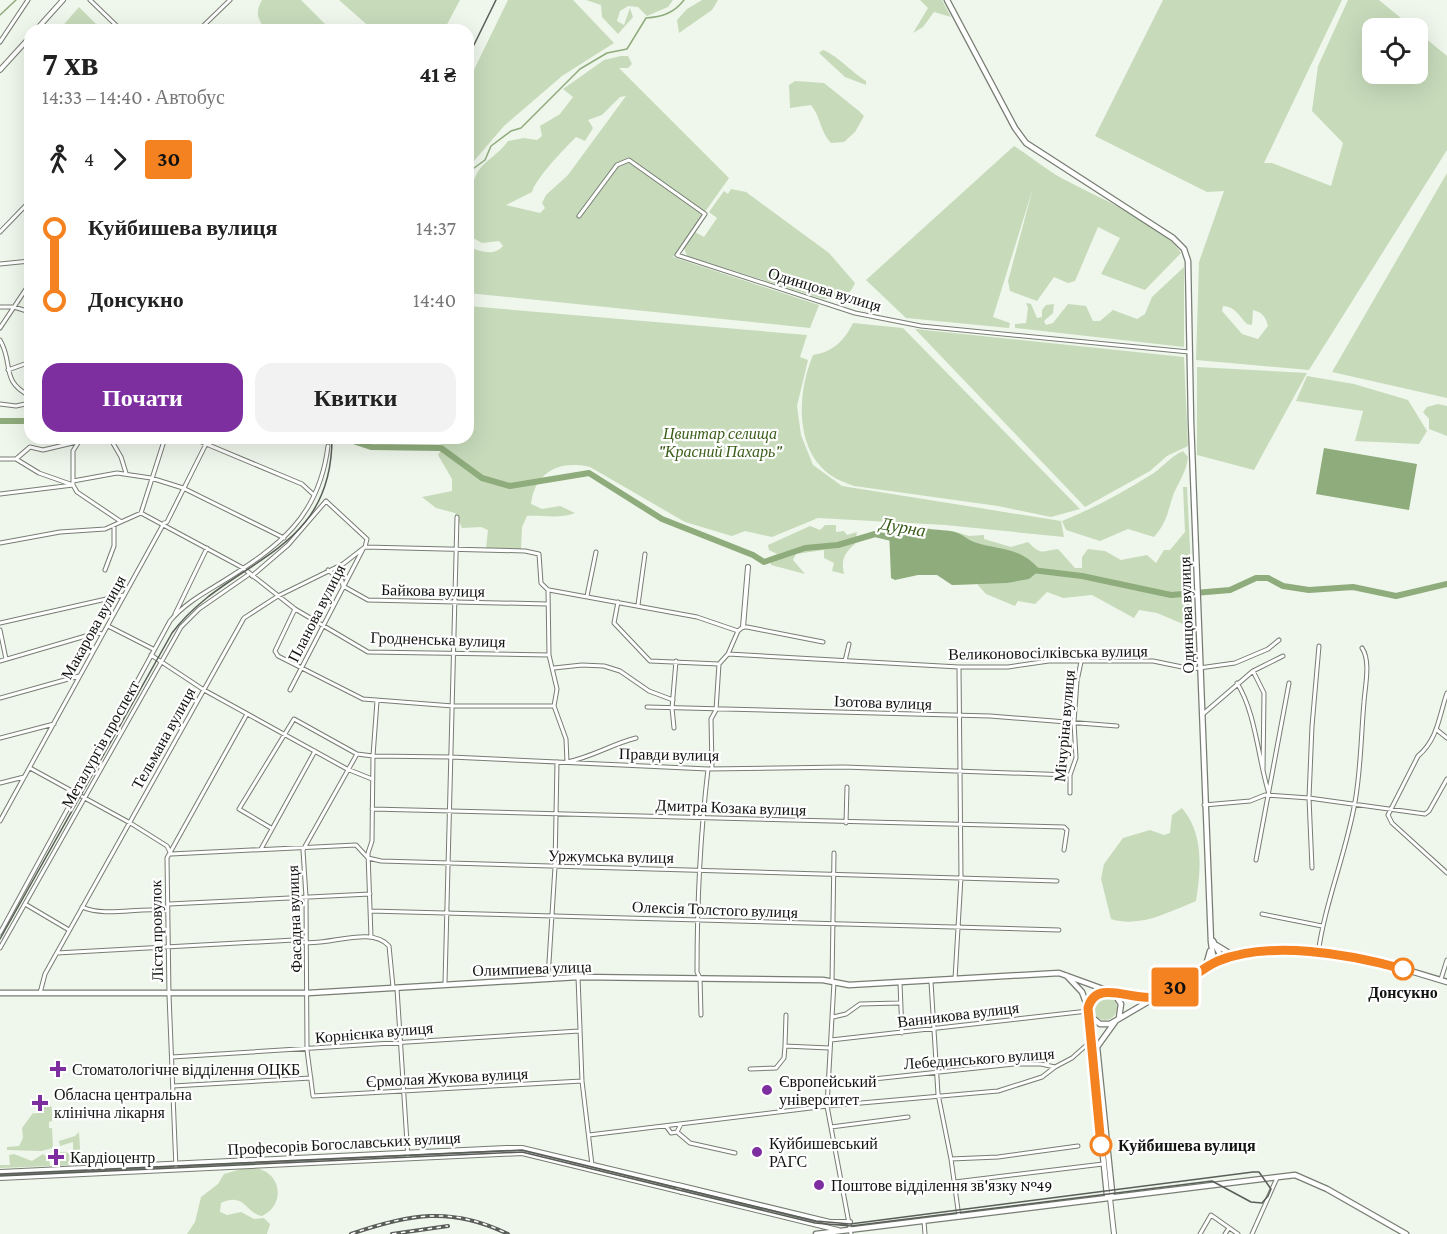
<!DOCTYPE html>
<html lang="uk">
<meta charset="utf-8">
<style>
:root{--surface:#fff;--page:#f2f2f2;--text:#222;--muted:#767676;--accent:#7d2fa0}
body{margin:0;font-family:"Crimson Pro",serif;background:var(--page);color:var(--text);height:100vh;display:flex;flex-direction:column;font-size:22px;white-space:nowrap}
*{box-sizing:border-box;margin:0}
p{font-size:20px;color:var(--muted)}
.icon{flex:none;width:33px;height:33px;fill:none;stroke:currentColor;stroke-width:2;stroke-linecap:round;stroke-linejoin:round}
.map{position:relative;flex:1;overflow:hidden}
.side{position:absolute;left:24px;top:24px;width:450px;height:420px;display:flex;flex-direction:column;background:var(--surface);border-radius:18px;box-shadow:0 6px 24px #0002}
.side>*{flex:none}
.badge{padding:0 12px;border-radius:4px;font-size:21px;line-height:39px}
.fabs{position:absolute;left:1362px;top:18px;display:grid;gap:12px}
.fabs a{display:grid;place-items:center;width:66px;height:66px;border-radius:12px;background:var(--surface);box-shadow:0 6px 24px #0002;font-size:30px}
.map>.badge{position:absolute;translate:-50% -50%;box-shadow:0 0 0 3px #fff}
.legs{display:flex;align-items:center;gap:9px;height:66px;padding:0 18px;font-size:20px}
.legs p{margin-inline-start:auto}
.summary{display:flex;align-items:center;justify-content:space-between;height:102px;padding:0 18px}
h1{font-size:33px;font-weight:700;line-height:45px}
.button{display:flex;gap:12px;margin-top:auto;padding:12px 18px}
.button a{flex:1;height:69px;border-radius:18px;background:var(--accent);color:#fff;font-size:24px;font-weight:700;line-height:69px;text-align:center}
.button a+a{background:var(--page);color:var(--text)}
ul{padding:0 18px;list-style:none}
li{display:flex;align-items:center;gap:21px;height:72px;font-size:22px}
li i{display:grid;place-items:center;width:9px;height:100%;margin:0 8px;background:currentColor}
li i::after{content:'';width:15px;height:15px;margin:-8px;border:4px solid;border-radius:50%;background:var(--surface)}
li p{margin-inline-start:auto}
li:first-child i{background:linear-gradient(#0000 50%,currentColor 0)}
li:last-child i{background:linear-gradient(currentColor 50%,#0000 0)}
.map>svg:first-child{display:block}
.green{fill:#c7dbbb;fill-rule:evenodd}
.water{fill:#8fac7c}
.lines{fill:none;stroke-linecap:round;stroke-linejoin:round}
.stream{stroke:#8fac7c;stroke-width:1.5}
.river{stroke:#8fac7c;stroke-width:6}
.minor-casing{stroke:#777d73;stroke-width:5}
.tertiary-casing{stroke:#777d73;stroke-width:6}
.secondary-casing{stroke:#777d73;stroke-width:7}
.minor{stroke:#fff;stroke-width:3}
.tertiary{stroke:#fff;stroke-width:4}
.secondary{stroke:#fff;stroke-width:4.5}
.tram{stroke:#5a5e58;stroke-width:1.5}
.rail-casing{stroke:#5a5e58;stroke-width:4}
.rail{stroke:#fff;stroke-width:1.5;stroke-dasharray:4.5;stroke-linecap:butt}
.line-1-casing{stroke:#fff;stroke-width:14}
.line-1{stroke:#f58220;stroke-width:9}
.stop-1-dot{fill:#fff;stroke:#f58220;stroke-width:3}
.poi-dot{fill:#7d2fa0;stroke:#fff;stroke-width:2}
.labels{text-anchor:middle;stroke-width:4.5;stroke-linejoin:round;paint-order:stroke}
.street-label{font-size:16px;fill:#111410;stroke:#fff}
.park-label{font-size:16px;font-style:italic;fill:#3a5e1a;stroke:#fff}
.stop-label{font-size:16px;font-weight:bold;fill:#111410;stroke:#fff}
.poi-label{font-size:16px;fill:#111410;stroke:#fff;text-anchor:start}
.water-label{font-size:18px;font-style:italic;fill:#375b17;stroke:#fff}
</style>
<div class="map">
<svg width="1447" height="1234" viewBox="0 0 1447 1234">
<rect width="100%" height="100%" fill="#eff6eb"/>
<path class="green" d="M262,0H301L331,30H267C257,20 255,12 262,0Z
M339,0H460L444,30H373Z
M508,0H573L614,43L562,76L504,126L468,168V82Z
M586,0H673L668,7L647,16L638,7L628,6L620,11L617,21L624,25L630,8L633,17L618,34L602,17L601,5Z
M702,0H718L712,10L679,33L677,20L687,9Z
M920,0H942L951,17L934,12L923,27L913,33L928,8Z
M1163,0H1342L1264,163H1272L1331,186L1343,143L1312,111L1318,66L1348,0H1379L1413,28H1372V74H1418V32L1447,56V150L1309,370L1196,360L1199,262L1224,191L1207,192L1095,136ZM1223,306C1236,307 1239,316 1247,324L1252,325L1253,310C1262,312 1266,317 1268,326L1258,339L1242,334L1222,311Z
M79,7L102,30H59Z
M823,50C834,53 854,74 866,81V85L845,77L819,53Z
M621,56H628L632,64L628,68H619L729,178L673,257L819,305L810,328L468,293V247C480,251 493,257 503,246L499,241L482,243L468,235V186C475,181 475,176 479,170C487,159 500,153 508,141L524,138L537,140L542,136L540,126L560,114L573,97L563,89L604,60ZM626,96L568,175L546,195L542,203L545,208L540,213L506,205L532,192C536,178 564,149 576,137L585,141L593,128L588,120L602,115L620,97Z
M795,81L824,83L859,111L864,116L855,132L844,142L831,143C820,132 821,117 811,105L790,108L789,85Z
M1014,146C1028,155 1042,166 1056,175C1089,194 1163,223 1181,253L1145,290L1101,274L1120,238L1098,227L1075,281L1068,283L1054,277L1037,301L1010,291L1008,281L1033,188L993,317L1010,323L1009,328L906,318L866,280Z
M1447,173V398L1332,372Z
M731,189L746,192L829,253L855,283C848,299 839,299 823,299L687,256L684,248L695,232L704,237L717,218L709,212L724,191L728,194Z
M1184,267V347L1015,328V324L1026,323L1028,308L1026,303L1031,304L1037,318L1042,317V310L1046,305L1054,304L1053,313L1044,321L1046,325L1053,323L1068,304L1086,306L1093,321H1100L1113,310L1137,319L1145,314L1152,297Z
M468,306L807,335L800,357L808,360L797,406L801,435L813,465L842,486L1061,521L1064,537L945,525L818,518L772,537L745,531L732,536L685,522L590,467C559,460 535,472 531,504L542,509L560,506L575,513C559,519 544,515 527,516L522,527L521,549H486L488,530L481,527L462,528L455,513L436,508L422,497L452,491V479L438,455L443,447L437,438H468Z
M853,323L903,328L1080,509L1051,517L998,506L854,486C847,483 839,481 832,476C794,451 797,393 813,355C833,352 844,341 853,323Z
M915,329L1184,357L1188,446L1167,456L1150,471L1085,507Z
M1197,367L1307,373L1254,470L1197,455Z
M1307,376L1354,384L1408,400L1427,431L1419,444L1355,441L1363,411L1296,401Z
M1438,404L1447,406V436L1429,429V419L1423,412L1427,407Z
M1183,451L1188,457C1186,472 1180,480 1174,493C1167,512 1168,521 1154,537L1128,529L1100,541L1066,530L1062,521C1092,509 1122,493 1149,476C1162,469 1169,457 1183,451Z
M1183,487H1187L1193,609L1188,606L1183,624L1157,613L1139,610L1134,618L1092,595L1063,598L1047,592L1035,604L1018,601L1015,606L986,594L977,584L952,585L972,542L956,532L969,536L984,535V539L1011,547L1028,542C1042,556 1041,551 1058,549L1075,568H1082V557L1088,549L1105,551L1121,560L1147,555L1156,563L1164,550H1170L1185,532Z
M825,525H836V532L844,531L847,535L857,532L855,544C844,553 841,560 844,574L832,571L834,563L824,558V550L796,554L793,560L805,574L771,565L769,557L777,554L769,550L768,545L810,526L820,530Z
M1182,808C1204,834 1201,869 1196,901C1169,912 1140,928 1111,919L1101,879L1104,864L1123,838L1150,830L1164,835L1170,833L1172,815Z
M1093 1008a12 12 0 1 1 24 0a12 12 0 1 1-24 0Z
M45,1099L52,1108V1121L49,1122V1128H52L53,1148L41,1151L7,1150V1147L19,1146L23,1138L22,1128L33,1113L35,1114Z
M79,1132L81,1165L52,1166L54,1160L60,1159V1152L73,1153V1142L60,1146L59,1141L75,1136Z
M14,1154L32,1161L43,1154L49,1159L50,1166L0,1168V1165H10L9,1155Z
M245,1168C280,1164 289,1203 262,1216C245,1213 245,1192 221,1203L220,1212L227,1215L241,1212L254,1219L264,1218L270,1224L267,1234H187L195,1222L201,1197L218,1184L224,1174Z"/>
<path class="water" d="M1324,448L1417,464L1409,510L1316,494Z
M926,528C936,531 949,529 958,533C963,535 968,540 974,542C1001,551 1020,546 1040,570L1029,579L1007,583L952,585L937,575H918L895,580L891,578L889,529Z"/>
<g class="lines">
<path class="stream" d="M0,15L16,0
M468,177L470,171L485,160L491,146L511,131L521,128L580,69L607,53L627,49L646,18C662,17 674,13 684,0
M347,439L349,438"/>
<path class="river" d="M0,421H30
M344,438L371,447L441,448L482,478L510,486L589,473L662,519L753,555L764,562L805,548L838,545L875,534L896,539
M1032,570L1082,576L1171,595L1230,590L1256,578H1268L1283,586L1309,590L1353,587L1396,596L1447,584"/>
<defs>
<path id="minor" d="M90,0L121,30
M199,30L230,0
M0,42L28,0
M579,216L617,165L629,160L705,214L677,255L855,313L921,326L1189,352
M0,232L30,201
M0,264L30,261
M0,307H14L30,312
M0,328L30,283
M0,340C14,364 0,381 30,396
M8,370L30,362
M0,404L16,406L30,403
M110,438L121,457L126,473
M192,438L302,484L314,495
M0,459H16L30,447L43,450L94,438
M16,459L39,473L73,485L77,492L120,521
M73,481V451L81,438
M0,494L73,485V481L117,473L151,478L183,488L284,538
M141,513L165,438
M0,543L60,532L105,529L141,513L243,568L295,609L368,652L549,655
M105,570L114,546V527
M328,570L342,581L343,586L368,600L548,604
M252,576L288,545L326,501L367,539L365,547L525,551L539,554L541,583L548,590L549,655L557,689L554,706L566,739L567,762C592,757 612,744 636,738
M549,590L697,617L738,631L743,627H747L823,642
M587,596L596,552
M618,602L614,623L650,661L719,664
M638,605L645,554
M295,609L275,651L278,656L363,699L453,706H554
M175,614L207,548
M0,623L124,595
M108,626L153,649
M0,630L6,659
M728,654L959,667H1008L1049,661H1153L1192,669L1235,663L1268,649L1279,640
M151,655L204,690L347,769L372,779
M0,661L96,633L103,634
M845,661L849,644
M554,668L582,665L604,666L620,671L649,691L673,700
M1253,671L1264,693L1263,771
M1237,683C1256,713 1258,759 1269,794
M290,690L363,549
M1447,693C1439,716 1438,739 1418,756L1388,815L1392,823L1447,873
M0,698L79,676
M647,707L990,716L1117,726
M1203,714L1253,671L1283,656
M674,728L672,708L676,661
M1437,730L1447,738
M0,738L54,724
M357,754L303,850L306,897L307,1050L313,1096L582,1081
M30,768L132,824L167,846L171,854L356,845L368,858L381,861L1057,881
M712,768L711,719L716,710L719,664L728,654L738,631
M0,783L24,777
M1070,793V775L1076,758L1074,722L1077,681L1081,662
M1204,805L1250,801L1265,795L1309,798L1425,814L1429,811L1447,779
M372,809L1064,827L1067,830L1064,850
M0,821L164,523L167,522L206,444
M846,823L847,787
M271,828L239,809L294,719L357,754L373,756L451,757L708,769L844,767L1070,775
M261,849L315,751
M1256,860L1289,683
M1312,868L1309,798L1312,726L1319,646
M25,904L69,930
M169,904L370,894
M82,907C107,918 141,906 168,911
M370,911L1059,930
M1262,914L1322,926
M0,933L170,621C184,604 204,593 222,582C279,546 319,518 328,446
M371,937L368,853L372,841L373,756L377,701
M0,948L181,627L199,609L248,575
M57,953L294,940C319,951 370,923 389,946L393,987
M1318,954C1325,902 1346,854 1355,802C1361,769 1361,735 1364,702C1365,686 1371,661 1362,648
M578,977L582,1081L592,1165
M548,978L555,867L557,762
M955,979L961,877L959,668
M1441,979L1447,960
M832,982L834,853
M834,982L827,1106L851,1234
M931,982L938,1094L951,1159L959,1217
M445,983L457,517
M900,983L902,1033
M397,989L408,1158
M40,993L45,974L244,618L278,596L343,564L365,547
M701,1015L700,978L697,972C697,904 700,837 708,769
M833,1017L846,1014L860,1004L899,1003
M831,1040L1088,1011
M785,1046L786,1015
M172,1057L579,1031
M750,1069L776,1068L784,1058L785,1046L829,1048
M827,1084L1014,1064H1041L1055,1067L1072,1058L1090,1042
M173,1086L311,1078
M681,1124L677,1132L690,1143L735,1153
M666,1126L671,1133L677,1132
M831,1127L908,1117
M589,1135L827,1106L998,1091L1042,1077L1055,1067
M951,1159L998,1157L1078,1146
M176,1169L169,995L167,858L247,714
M955,1182L1103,1164
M924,1221L925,1234
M1200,1234L1211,1215L1238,1234
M1225,1234L1229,1228
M1252,1234L1277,1178"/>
<path id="tertiary" d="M36,30L63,0
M0,70L30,37
M743,627L748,567
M0,1172L506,1148H522L677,1185L681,1192
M0,1178L522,1153L838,1230
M678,1185L830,1222H850
M1110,1198L1114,1234"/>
<path id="secondary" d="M947,0L1015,128L1026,143L1173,238L1184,249L1188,261L1191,422L1211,942L1214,963
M1213,941L1223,960
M1216,945L1234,956
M1205,969L1210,951
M1067,976L1082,992L1088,1008
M1105,991L1093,996L1088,1008L1107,1195L1110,1198
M0,993H308L578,977L823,980L849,985L1059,973L1114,993L1146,998L1158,996
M1114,993L1121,1004L1119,1018
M1089,1015L1100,1024H1110L1214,963L1264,950L1318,954L1384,963L1447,982
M1110,1198L1112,1192L1097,1047L1115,1022
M816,1234L1295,1175L1327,1189L1406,1234"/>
</defs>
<use href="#minor" class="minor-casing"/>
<use href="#tertiary" class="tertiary-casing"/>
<use href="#secondary" class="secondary-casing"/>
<use href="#minor" class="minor"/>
<use href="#tertiary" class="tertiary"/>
<use href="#secondary" class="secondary"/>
<path class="tram" d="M468,57L496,0
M0,939L172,633C229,557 332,557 332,438
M0,1174L522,1150L816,1221L850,1224L1253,1172H1259L1271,1189L1268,1196L1262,1203L1251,1202L1212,1181L851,1226L815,1223L522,1152L0,1176"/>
<defs>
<path id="rail" d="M351,1234C409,1214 451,1206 508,1234
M392,1234L448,1226"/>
</defs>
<use href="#rail" class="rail-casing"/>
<use href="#rail" class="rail"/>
</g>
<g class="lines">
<defs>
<path id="line-1" d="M1101,1145L1088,1008C1096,978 1131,1001 1155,997C1178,992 1197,970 1218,961C1270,940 1350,954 1403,969"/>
</defs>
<use href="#line-1" class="line-1-casing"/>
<use href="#line-1" class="line-1"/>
</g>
<g class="stop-1-dot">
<circle cx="1403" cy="969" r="10"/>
<circle cx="1101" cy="1145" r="10"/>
</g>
<g class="poi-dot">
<path d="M55 1060h6v6h6v6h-6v6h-6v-6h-6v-6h6z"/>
<circle cx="767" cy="1090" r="6"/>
<path d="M37 1094h6v6h6v6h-6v6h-6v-6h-6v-6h6z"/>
<circle cx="757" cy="1152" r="6"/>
<path d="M53 1148h6v6h6v6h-6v6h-6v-6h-6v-6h6z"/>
<circle cx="819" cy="1185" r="6"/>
</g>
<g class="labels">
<g class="street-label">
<text transform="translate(825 289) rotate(17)" y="6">Одинцова вулиця</text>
<text transform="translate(433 590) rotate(1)" y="6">Байкова вулиця</text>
<text transform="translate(316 613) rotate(-63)" y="6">Планова вулиця</text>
<text transform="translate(1186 615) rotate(-92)" y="6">Одинцова вулиця</text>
<text transform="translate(93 627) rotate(-61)" y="6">Макарова вулиця</text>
<text transform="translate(438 639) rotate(2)" y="6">Гродненська вулиця</text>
<text transform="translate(1048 652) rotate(-1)" y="6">Великоновосілківська вулиця</text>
<text transform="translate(883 702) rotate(2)" y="6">Ізотова вулиця</text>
<text transform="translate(1064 726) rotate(-85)" y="6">Мічуріна вулиця</text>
<text transform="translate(163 738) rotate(-61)" y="6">Тельмана вулиця</text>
<text transform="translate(100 744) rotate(-61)" y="6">Металургів проспект</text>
<text transform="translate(669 754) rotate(1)" y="6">Правди вулиця</text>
<text transform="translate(731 807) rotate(2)" y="6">Дмитра Козака вулиця</text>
<text transform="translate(611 856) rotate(1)" y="6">Уржумська вулиця</text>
<text transform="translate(715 909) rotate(2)" y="6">Олексія Толстого вулиця</text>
<text transform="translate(294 919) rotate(-92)" y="6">Фасадна вулиця</text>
<text transform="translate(156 931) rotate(-91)" y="6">Ліста провулок</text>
<text transform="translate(532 968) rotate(-2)" y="6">Олимпиева улица</text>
<text transform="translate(958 1014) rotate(-7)" y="6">Ванникова вулиця</text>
<text transform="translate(374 1032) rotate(-5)" y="6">Корнієнка вулиця</text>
<text transform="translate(979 1058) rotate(-4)" y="6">Лебединського вулиця</text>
<text transform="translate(447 1077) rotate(-3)" y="6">Єрмолая Жукова вулиця</text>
<text transform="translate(344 1143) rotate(-3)" y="6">Професорів Богославських вулиця</text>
</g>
<g class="park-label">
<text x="720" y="439">Цвинтар селища<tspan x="720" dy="18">"Красний Пахарь"</tspan></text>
</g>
<g class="stop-label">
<text x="1403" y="998">Донсукно</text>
<text x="1118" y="1151" text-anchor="start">Куйбишева вулиця</text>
</g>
<g class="poi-label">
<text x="72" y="1075">Стоматологічне відділення ОЦКБ</text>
<text x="779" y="1087">Європейський<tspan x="779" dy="18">університет</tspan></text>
<text x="54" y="1100">Обласна центральна<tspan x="54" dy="18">клінічна лікарня</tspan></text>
<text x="769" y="1149">Куйбишевський<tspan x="769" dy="18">РАГС</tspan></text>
<text x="70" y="1163">Кардіоцентр</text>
<text x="831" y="1191">Поштове відділення зв'язку №49</text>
</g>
<g class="water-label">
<text transform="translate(903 527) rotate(10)" y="6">Дурна</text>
</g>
</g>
</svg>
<div class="fabs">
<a><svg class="icon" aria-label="locate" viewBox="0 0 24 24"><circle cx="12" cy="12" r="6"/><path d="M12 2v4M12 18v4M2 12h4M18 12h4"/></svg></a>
</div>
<b class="badge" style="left:1175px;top:987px;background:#f58220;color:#111">30</b>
<section class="side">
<div class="summary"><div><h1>7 хв</h1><p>14:33 – 14:40 · Автобус</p></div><b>41 ₴</b></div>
<div class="legs"><svg class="icon" aria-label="walk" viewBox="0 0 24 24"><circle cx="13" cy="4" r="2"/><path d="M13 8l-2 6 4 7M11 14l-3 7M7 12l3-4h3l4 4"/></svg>4<svg class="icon" aria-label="forward" viewBox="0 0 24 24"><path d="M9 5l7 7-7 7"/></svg><b class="badge" style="background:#f58220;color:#111">30</b></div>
<ul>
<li><i style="color:#f58220"></i><b>Куйбишева вулиця</b><p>14:37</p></li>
<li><i style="color:#f58220"></i><b>Донсукно</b><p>14:40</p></li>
</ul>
<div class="button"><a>Почати</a><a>Квитки</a></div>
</section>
</div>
